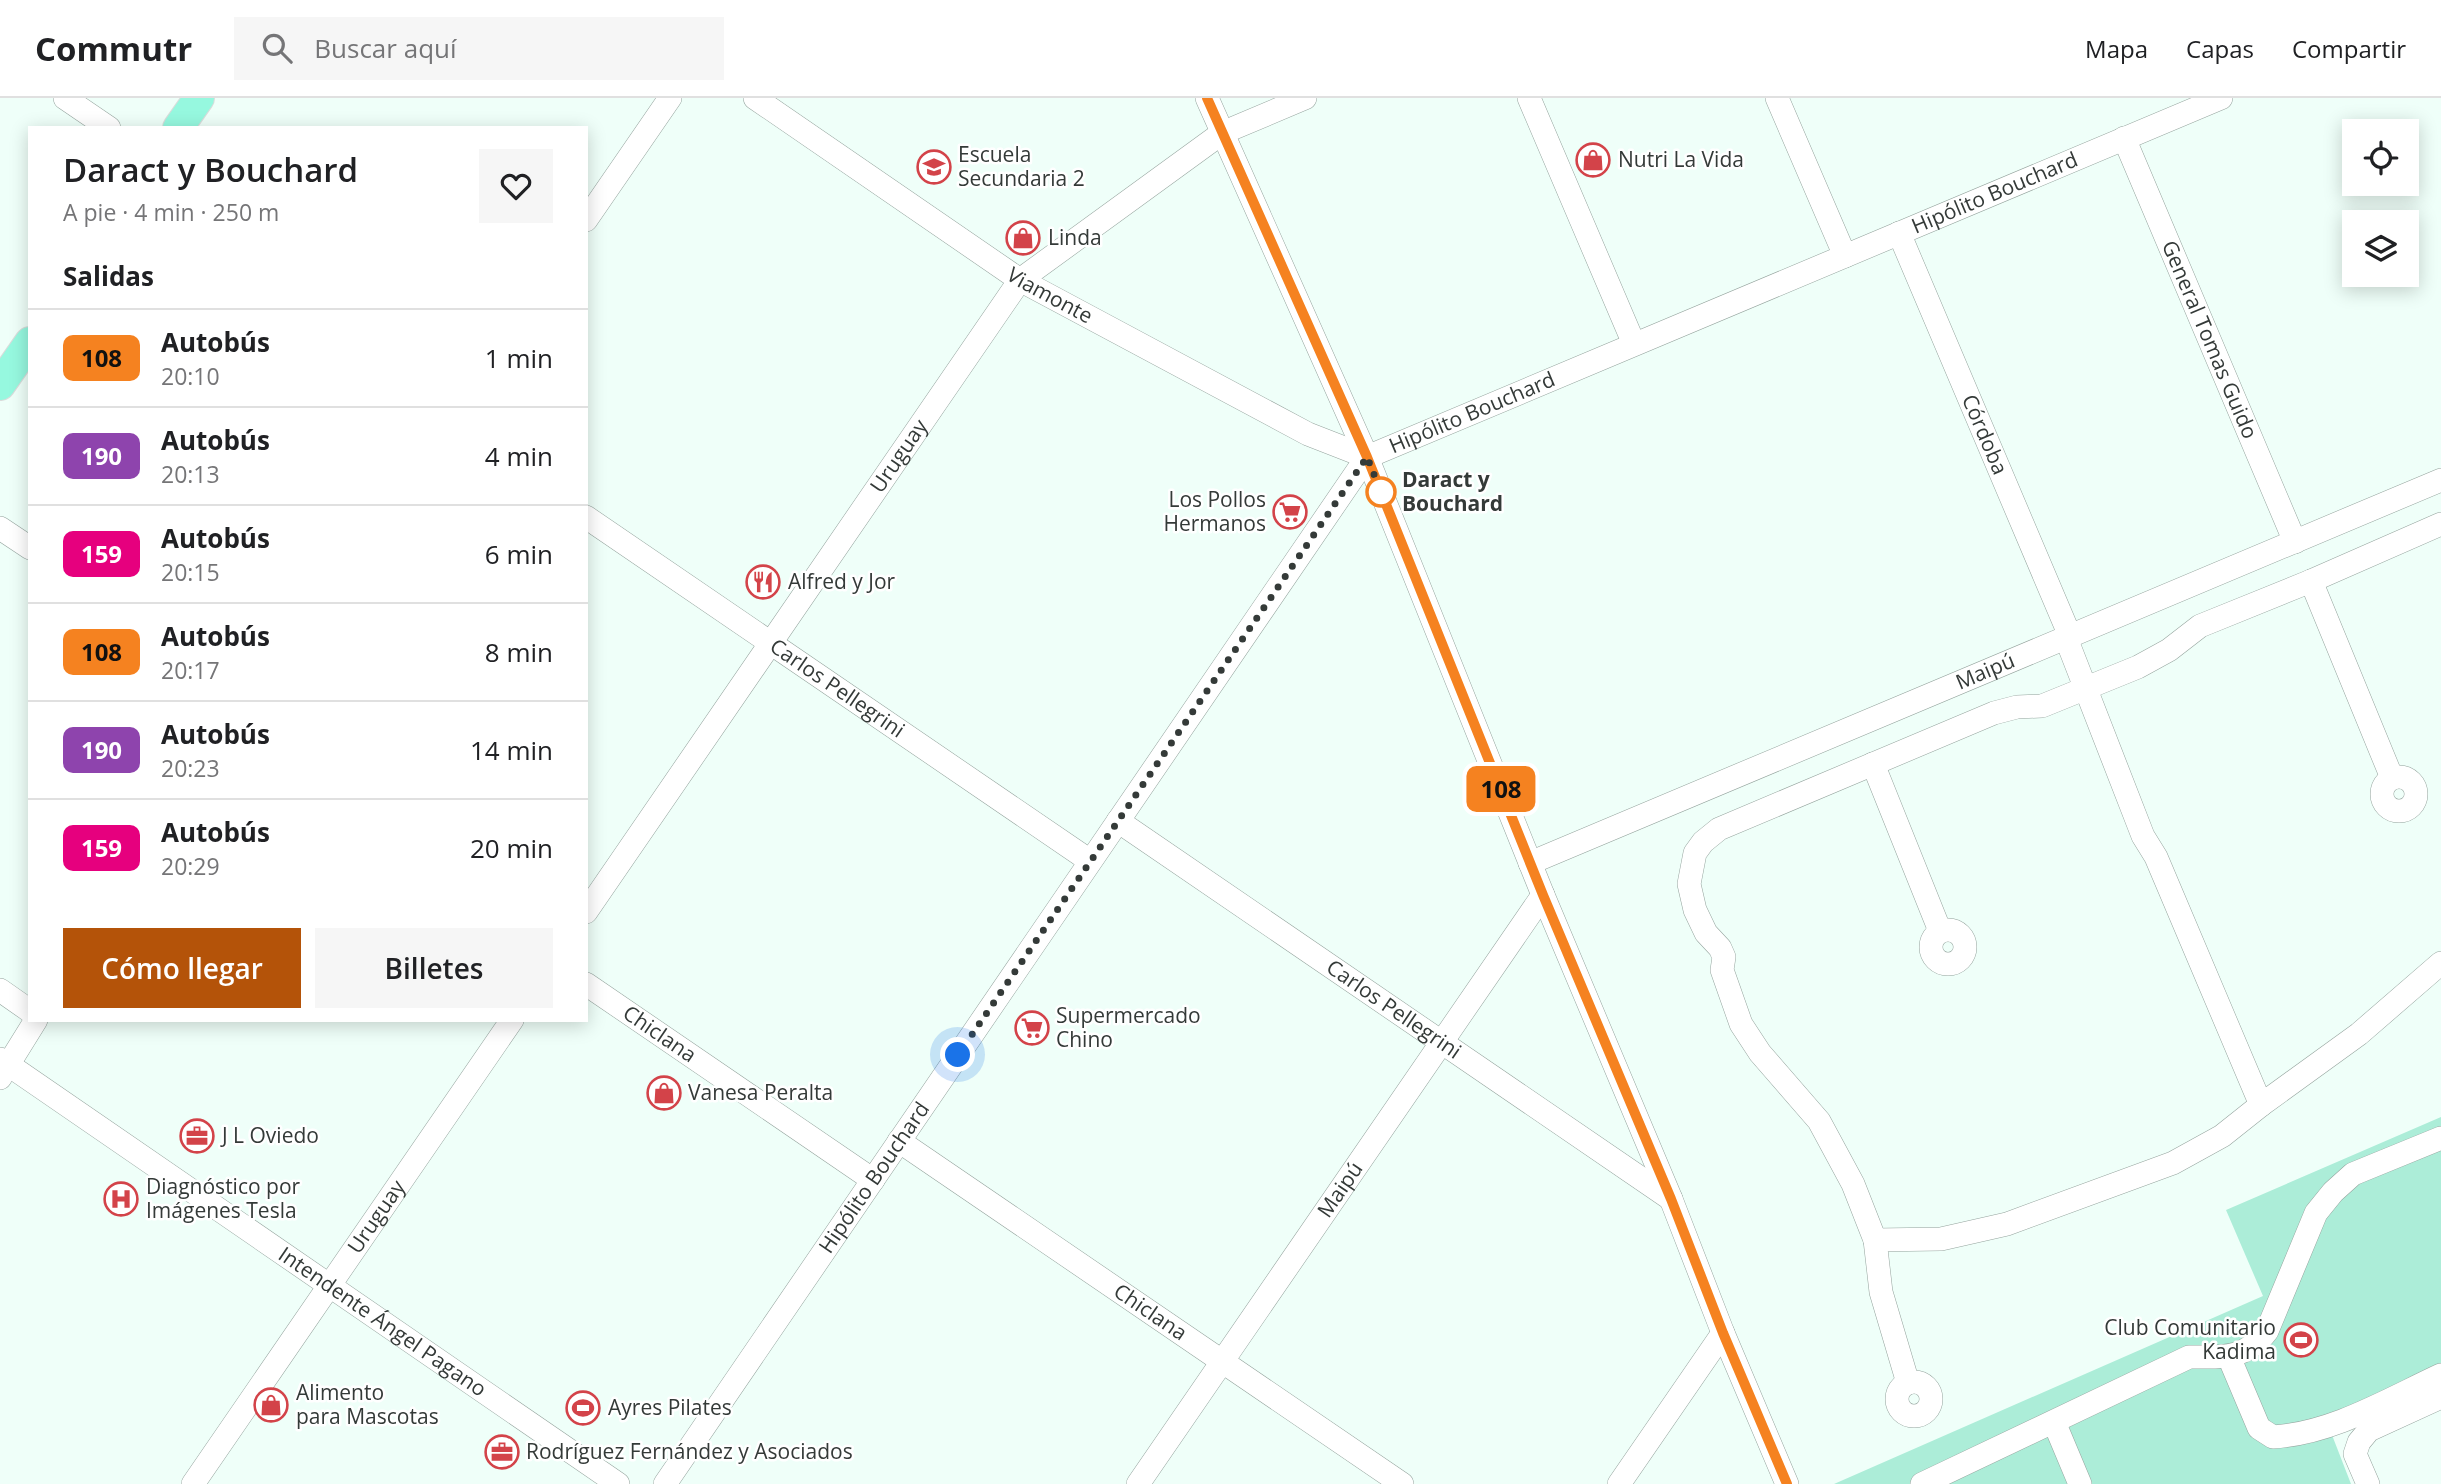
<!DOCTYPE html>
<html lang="es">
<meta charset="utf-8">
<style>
:root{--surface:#fff;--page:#f6f6f6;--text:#202124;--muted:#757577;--line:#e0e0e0;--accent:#b45309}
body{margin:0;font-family:"Open Sans",sans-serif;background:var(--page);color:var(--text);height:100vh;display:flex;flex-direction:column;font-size:26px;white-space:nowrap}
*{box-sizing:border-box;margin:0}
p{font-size:23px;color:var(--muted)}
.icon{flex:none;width:38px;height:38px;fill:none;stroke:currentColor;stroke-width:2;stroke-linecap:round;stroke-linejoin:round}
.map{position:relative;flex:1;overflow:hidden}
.details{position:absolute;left:28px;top:28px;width:560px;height:896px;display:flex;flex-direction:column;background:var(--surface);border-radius:0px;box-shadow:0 4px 18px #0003}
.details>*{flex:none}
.badge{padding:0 14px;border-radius:10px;font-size:24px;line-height:46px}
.controls{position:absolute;left:2342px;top:21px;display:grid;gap:14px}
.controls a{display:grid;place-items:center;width:77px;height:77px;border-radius:0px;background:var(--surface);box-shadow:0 4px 18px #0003;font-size:35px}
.you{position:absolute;width:35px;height:35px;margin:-18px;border:5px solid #fff;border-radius:50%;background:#1a73e8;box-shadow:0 0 0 10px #1a73e833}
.map>.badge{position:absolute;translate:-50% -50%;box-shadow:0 0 0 4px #fff}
h2{padding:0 35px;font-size:26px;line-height:63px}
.round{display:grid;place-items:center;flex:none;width:74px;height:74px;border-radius:0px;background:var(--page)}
.head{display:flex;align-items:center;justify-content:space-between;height:119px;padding:0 35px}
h1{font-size:33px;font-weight:600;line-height:52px}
.primary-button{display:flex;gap:14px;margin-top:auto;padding:14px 35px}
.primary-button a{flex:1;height:80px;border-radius:0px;background:var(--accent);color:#fff;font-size:28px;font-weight:600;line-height:80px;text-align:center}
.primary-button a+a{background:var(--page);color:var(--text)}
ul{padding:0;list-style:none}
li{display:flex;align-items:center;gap:21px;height:98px;padding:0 35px;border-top:2px solid var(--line)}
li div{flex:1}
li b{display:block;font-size:26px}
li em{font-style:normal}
li .badge{min-width:77px;font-weight:700;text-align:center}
header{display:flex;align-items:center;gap:42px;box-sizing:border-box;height:98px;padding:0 35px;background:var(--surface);border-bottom:2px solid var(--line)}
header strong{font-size:33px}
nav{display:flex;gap:38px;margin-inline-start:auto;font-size:24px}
.search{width:490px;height:63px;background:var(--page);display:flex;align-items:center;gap:18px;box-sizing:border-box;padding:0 24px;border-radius:0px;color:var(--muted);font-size:26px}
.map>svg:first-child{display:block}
.green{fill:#acedd8}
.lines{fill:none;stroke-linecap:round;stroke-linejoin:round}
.minor-casing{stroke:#95a49e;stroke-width:24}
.major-casing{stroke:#dadcdb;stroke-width:32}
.minor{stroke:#fff;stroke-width:23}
.major{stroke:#96f8df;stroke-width:30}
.line-casing{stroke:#fff;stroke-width:16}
.line{stroke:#f58220;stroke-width:10}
.walk{stroke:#343a38;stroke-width:7;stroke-dasharray:0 12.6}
.stop-dot{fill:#fff;stroke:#f58220;stroke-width:3.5}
.labels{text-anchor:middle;stroke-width:5;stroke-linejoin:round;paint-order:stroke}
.poi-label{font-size:21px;fill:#343a38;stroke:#fff;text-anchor:start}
.street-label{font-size:21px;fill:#343a38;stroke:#fff}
.stop-label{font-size:21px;font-weight:bold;fill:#343a38;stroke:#fff;text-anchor:start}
</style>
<header>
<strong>Commutr</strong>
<div class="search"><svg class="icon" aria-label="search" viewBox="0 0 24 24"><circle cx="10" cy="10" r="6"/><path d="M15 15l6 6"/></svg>Buscar aquí</div>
<nav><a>Mapa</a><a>Capas</a><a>Compartir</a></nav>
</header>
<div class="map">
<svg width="2441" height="1386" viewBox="0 0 2441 1386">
<rect width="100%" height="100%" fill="#effff9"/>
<path class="green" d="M2441,1019V1287L2332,1337L2351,1386H1834L2263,1198L2226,1112Z"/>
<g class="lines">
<defs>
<g id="minor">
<path d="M65,0L109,30"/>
<path id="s1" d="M755,0L1020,182L1308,336L1367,359"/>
<path d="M1207,0L1367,359L1543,797L1671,1101L1723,1235L1787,1386"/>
<path d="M1529,0L1634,246"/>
<path d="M1777,0L1845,158"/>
<path id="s2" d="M2124,40L2295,444"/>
<path d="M586,122L670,0"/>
<path id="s3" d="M1899,135L2070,538"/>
<path id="s4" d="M586,419L1090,763"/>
<path d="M0,430L30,450"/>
<path d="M2311,483L2392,680"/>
<path d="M2066,540L2143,738L2156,759L2261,1007L2359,936L2441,865"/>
<path d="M1873,666L1940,833"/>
<circle cx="2399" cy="696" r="17"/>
<path id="s5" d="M1118,723L1671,1101"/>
<path id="s6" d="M1530,765L2441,382"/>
<path id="s7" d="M586,814L1020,182L1222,35L1305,0"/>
<circle cx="1948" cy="849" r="17"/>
<path id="s8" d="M586,886L873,1082"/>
<path d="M0,892L30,913"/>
<path id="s9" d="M0,961L618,1386"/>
<path d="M0,980L36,922"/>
<path id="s10" d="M899,1043L1402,1386"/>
<path d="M1875,1142L1941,1141L2007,1126L2173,1065L2222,1038L2261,1007"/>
<path d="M2229,1259L2259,1330L2273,1339C2333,1335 2387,1302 2441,1277"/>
<circle cx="1914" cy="1301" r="17"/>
<path d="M1908,1285L1881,1194L1875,1142L1853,1086L1819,1023L1760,955L1741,926L1722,872L1724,859L1720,850L1706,835L1695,812L1689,786L1695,755L1703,744L1719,731L1994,615L2017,609L2042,608L2138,569L2169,552L2200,528L2311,483L2441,426"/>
<path d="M2054,1324L2080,1386"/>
<path id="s11" d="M193,1386L512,922"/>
<path id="s12" d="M665,1386L1367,359L2221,0"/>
<path id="s13" d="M1138,1386L1543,797"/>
<path d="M1619,1386L1723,1235"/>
<path d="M1922,1386L2189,1259C2222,1259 2245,1262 2267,1233L2316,1115L2333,1094L2353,1076L2441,1040"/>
<path d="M2368,1386L2355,1356L2359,1344L2369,1332L2441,1299"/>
</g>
<path id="major" d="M178,30L199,0
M0,287L30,244"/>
</defs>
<use href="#minor" class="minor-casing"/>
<use href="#major" class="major-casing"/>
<use href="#minor" class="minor"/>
<use href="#major" class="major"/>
</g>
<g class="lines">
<defs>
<path id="line" d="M1207,0L1367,359L1543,797L1671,1101L1723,1235L1787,1386"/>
</defs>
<use href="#line" class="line-casing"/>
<use href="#line" class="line"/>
<path class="walk" d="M958,957L1367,359L1381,394"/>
</g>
<defs>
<symbol id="shop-ring" viewBox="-11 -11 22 22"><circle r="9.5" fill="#fff" stroke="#d34349" stroke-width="1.5"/><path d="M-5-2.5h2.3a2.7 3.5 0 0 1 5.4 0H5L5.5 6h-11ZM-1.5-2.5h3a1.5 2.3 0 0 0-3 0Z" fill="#d34349"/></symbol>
<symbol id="school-ring" viewBox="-11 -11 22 22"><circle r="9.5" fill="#fff" stroke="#d34349" stroke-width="1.5"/><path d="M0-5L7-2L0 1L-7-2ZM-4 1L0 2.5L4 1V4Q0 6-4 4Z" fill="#d34349"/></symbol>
<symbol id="supermarket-ring" viewBox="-11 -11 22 22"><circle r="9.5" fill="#fff" stroke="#d34349" stroke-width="1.5"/><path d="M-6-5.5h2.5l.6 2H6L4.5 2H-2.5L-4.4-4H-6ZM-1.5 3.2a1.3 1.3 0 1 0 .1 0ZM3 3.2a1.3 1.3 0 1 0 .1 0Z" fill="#d34349"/></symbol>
<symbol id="restaurant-ring" viewBox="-11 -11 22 22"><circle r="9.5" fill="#fff" stroke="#d34349" stroke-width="1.5"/><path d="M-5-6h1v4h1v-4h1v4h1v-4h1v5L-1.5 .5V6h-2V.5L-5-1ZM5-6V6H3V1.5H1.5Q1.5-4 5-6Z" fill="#d34349"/></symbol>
<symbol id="office-ring" viewBox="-11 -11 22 22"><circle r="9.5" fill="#fff" stroke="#d34349" stroke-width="1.5"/><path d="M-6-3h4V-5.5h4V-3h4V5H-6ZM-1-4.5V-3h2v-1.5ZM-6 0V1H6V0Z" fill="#d34349"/></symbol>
<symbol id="hospital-ring" viewBox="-11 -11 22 22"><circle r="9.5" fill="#fff" stroke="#d34349" stroke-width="1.5"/><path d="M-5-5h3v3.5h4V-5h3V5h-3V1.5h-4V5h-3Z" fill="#d34349"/></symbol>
<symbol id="stadium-ring" viewBox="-11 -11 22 22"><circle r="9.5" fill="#fff" stroke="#d34349" stroke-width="1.5"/><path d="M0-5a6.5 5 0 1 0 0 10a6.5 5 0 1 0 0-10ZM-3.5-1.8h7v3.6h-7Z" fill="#d34349"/></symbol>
</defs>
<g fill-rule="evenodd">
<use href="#shop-ring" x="1574" y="43" width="38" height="38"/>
<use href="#school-ring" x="915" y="50" width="38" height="38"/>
<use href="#shop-ring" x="1004" y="121" width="38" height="38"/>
<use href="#supermarket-ring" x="1271" y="395" width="38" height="38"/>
<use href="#restaurant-ring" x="744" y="465" width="38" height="38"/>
<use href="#supermarket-ring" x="1013" y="911" width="38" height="38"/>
<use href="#shop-ring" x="645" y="976" width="38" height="38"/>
<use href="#office-ring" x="178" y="1019" width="38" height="38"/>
<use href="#hospital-ring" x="102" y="1082" width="38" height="38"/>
<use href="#stadium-ring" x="2282" y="1223" width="38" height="38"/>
<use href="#shop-ring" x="252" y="1288" width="38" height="38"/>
<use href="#stadium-ring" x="564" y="1291" width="38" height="38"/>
<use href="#office-ring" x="483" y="1335" width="38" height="38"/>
</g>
<circle class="stop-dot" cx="1381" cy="394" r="14"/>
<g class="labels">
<g class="poi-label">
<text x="958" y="64">Escuela<tspan x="958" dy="24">Secundaria 2</tspan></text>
<text x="1618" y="69">Nutri La Vida</text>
<text x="1048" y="147">Linda</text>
<text x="1266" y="409" text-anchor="end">Los Pollos<tspan x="1266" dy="24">Hermanos</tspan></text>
<text x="788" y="491">Alfred y Jor</text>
<text x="1056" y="925">Supermercado<tspan x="1056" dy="24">Chino</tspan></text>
<text x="688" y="1002">Vanesa Peralta</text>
<text x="222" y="1045">J L Oviedo</text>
<text x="146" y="1096">Diagnóstico por<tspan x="146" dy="24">Imágenes Tesla</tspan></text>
<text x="2276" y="1237" text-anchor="end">Club Comunitario<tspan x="2276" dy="24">Kadima</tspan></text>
<text x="296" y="1302">Alimento<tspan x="296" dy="24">para Mascotas</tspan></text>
<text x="608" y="1317">Ayres Pilates</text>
<text x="526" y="1361">Rodríguez Fernández y Asociados</text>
</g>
<g class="street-label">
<text dy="7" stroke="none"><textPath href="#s12" startOffset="1925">Hipólito Bouchard</textPath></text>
<text dy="7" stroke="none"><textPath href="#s1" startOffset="355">Viamonte</textPath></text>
<text dy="7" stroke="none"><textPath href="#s2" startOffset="219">General Tomas Guido</textPath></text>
<text dy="7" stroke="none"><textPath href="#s12" startOffset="1358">Hipólito Bouchard</textPath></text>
<text dy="7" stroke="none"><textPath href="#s3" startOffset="219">Córdoba</textPath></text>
<text dy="7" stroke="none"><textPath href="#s7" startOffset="553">Uruguay</textPath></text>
<text dy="7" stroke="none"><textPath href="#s6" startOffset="494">Maipú</textPath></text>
<text dy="7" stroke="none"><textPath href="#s4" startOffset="304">Carlos Pellegrini</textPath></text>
<text dy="7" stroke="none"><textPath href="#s5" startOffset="334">Carlos Pellegrini</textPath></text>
<text dy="7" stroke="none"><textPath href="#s8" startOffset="89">Chiclana</textPath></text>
<text dy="7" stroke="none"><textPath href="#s12" startOffset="371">Hipólito Bouchard</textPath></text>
<text dy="7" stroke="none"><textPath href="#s13" startOffset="357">Maipú</textPath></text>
<text dy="7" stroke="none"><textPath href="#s11" startOffset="324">Uruguay</textPath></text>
<text dy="7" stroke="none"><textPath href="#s10" startOffset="304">Chiclana</textPath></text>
<text dy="7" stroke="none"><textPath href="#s9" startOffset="464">Intendente Ángel Pagano</textPath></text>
</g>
<g class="stop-label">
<text x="1402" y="389">Daract y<tspan x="1402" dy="24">Bouchard</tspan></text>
</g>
</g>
</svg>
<div class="controls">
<a><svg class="icon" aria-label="locate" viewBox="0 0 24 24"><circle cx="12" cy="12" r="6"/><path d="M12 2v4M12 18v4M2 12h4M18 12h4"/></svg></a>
<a><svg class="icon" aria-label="layers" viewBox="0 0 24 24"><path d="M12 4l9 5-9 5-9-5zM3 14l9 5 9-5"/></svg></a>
</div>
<div class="you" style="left:958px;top:957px"></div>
<b class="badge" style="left:1501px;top:691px;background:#f58220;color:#111">108</b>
<section class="details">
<div class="head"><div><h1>Daract y Bouchard</h1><p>A pie · 4 min · 250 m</p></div><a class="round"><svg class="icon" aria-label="heart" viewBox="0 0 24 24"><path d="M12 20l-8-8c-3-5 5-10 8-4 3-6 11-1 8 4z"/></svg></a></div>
<h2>Salidas</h2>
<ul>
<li><span class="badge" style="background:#f58220;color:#111">108</span><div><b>Autobús</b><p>20:10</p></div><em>1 min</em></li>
<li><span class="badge" style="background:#8e44ad;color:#fff">190</span><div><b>Autobús</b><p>20:13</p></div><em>4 min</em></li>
<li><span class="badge" style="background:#e6007e;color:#fff">159</span><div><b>Autobús</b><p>20:15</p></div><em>6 min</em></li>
<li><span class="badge" style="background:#f58220;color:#111">108</span><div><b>Autobús</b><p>20:17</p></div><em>8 min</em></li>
<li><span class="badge" style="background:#8e44ad;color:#fff">190</span><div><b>Autobús</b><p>20:23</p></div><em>14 min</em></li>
<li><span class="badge" style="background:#e6007e;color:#fff">159</span><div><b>Autobús</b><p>20:29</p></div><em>20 min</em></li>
</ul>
<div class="primary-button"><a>Cómo llegar</a><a>Billetes</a></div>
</section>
</div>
